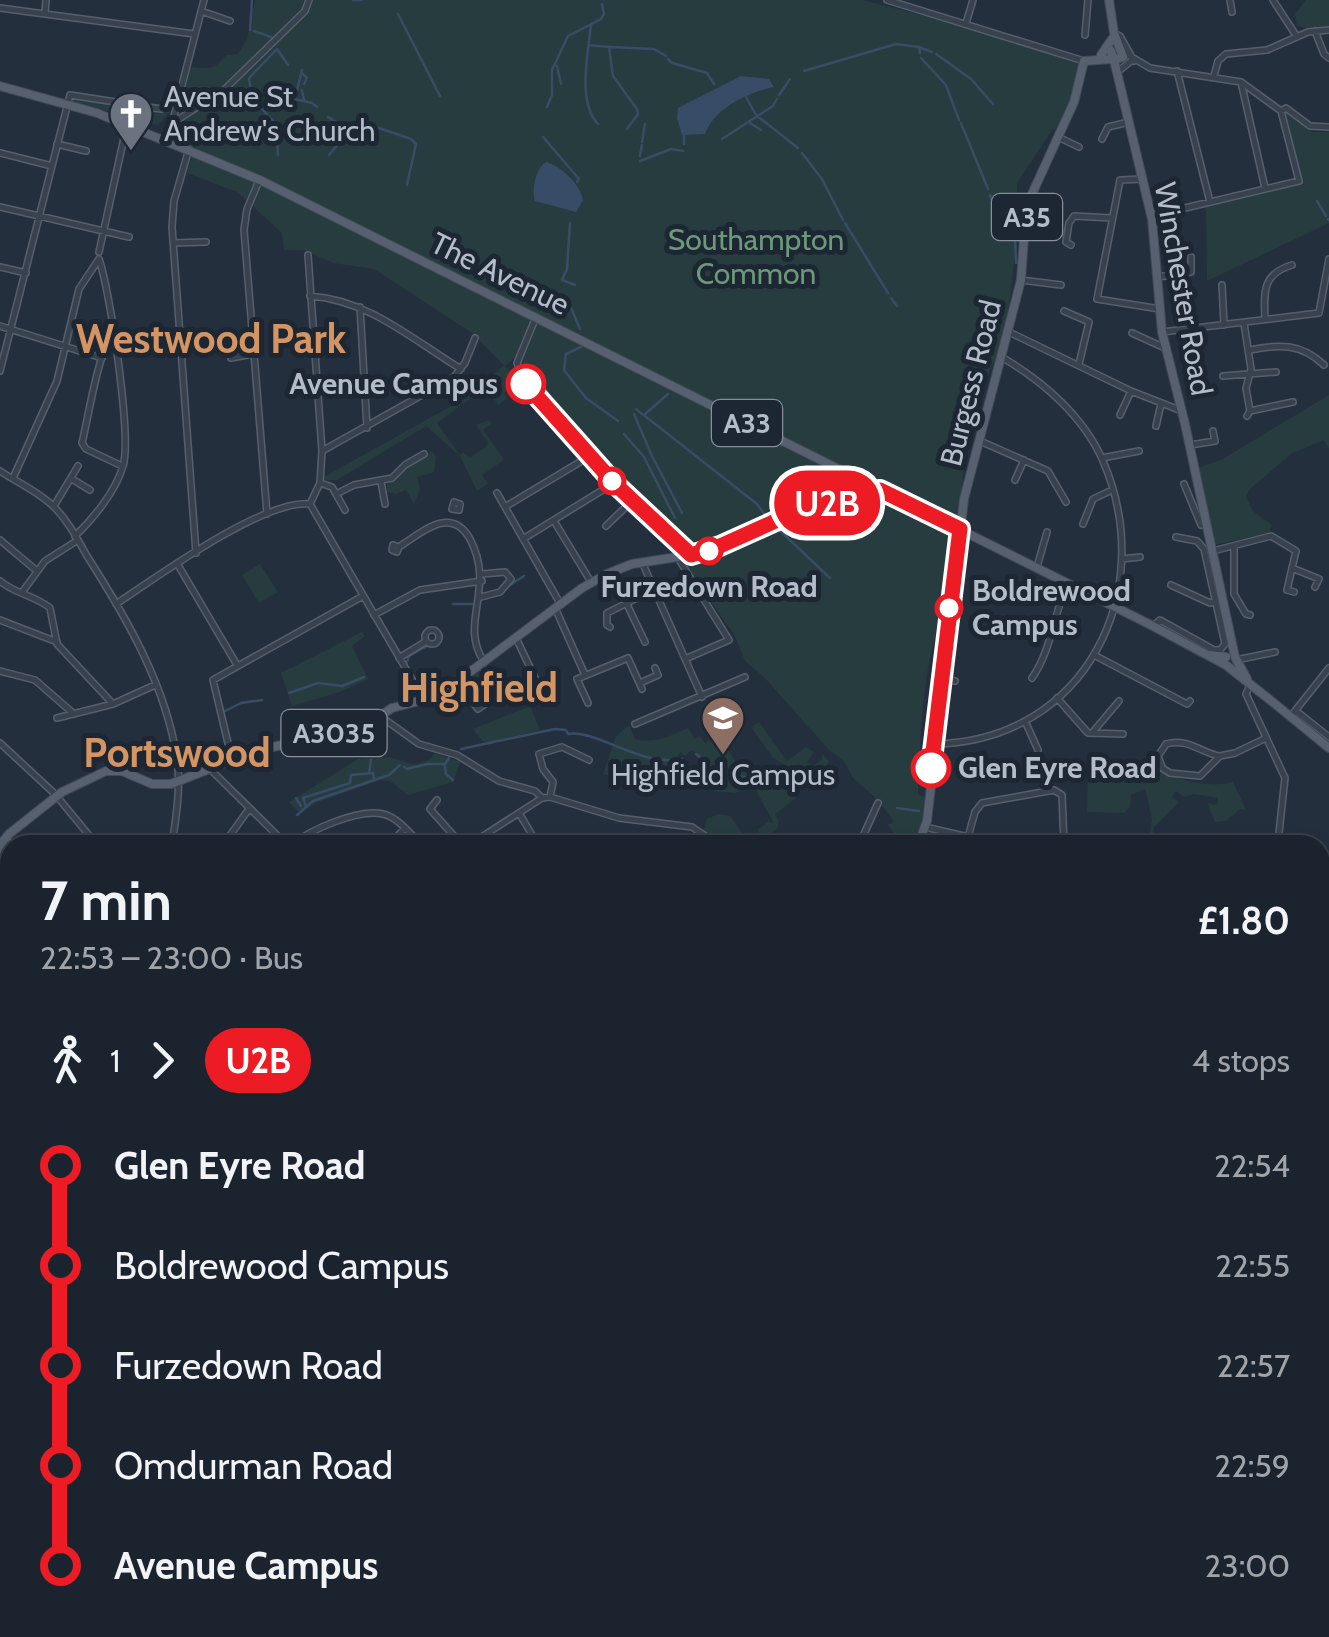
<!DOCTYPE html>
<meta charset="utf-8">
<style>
:root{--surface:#1b232e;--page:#242b36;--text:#f1f3f6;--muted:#a0a4aa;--line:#39404a}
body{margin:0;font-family:Cabin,sans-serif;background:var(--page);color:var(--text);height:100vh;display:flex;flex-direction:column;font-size:38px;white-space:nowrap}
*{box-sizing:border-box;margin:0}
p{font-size:32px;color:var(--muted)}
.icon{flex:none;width:55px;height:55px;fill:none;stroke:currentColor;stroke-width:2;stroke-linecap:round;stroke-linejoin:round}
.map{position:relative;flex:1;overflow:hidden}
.sheet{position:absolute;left:0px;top:835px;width:1330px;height:802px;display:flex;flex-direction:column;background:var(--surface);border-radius:30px 30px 0 0;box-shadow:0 5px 15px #0003,0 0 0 2px var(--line)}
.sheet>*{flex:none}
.badge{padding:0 20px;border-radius:32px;font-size:35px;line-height:65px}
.map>.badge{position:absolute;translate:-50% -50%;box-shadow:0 0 0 5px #fff}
.legs{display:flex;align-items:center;gap:15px;height:110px;padding:0 40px;font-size:32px}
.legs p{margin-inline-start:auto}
.overview{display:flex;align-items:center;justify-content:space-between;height:170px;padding:0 40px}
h1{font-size:55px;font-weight:800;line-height:75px}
ul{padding:0 40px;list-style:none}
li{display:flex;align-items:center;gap:35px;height:100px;font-size:38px}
li i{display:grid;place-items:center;width:15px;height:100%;margin:0 12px;background:currentColor}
li i::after{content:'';width:25px;height:25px;margin:-12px;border:8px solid;border-radius:50%;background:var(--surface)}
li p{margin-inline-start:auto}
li:first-child i{background:linear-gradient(#0000 50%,currentColor 0)}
li:last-child i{background:linear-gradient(currentColor 50%,#0000 0)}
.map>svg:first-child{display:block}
.green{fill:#263c3f}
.water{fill:#394c67}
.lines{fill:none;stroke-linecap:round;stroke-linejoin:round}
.stream{stroke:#394c67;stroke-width:2.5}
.river{stroke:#394c67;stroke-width:6}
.minor-casing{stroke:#565f6c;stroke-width:8}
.major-casing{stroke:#414a57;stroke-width:10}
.highway-casing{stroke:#434c59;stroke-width:11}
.minor{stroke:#38414e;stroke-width:5}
.major{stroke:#56606e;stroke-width:8}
.highway{stroke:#746855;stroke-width:9}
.rail-casing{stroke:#5a6575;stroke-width:6}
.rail{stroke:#1d2633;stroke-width:2.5;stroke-dasharray:8;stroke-linecap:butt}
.line-1-casing{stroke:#fff;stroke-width:22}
.line-1{stroke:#ed1c24;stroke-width:15}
.stop-1-dot{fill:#fff;stroke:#ed1c24;stroke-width:5}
.labels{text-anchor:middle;stroke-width:10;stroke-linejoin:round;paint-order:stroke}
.shield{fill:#1d2633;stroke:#878f9c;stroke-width:2.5}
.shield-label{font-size:28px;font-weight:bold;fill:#b4bcc9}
.poi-label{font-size:30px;fill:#b4bcc9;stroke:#1d2633;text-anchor:start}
.park-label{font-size:30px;fill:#6b9a76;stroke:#1d2633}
.street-label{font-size:30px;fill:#b4bcc9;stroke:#1d2633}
.stop-label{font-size:30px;font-weight:bold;fill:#b4bcc9;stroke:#1d2633;text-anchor:start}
.district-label{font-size:40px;font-weight:bold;fill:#d59563;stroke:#1d2633}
</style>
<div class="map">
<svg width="1329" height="1637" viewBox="0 0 1329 1637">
<rect width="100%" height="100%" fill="#242f3e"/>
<path class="green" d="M255,0H862L949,22L1077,61C1083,84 1067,110 1057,131L1053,129L1017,183L1018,229L1007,322L1003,341L967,423L961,500L952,535L943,625C923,644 919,764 918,795L925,797L922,823L910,845H902L888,825L894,821L876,798L853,778L844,761L829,750L764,677L745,661L735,636L684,563L685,560L695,558L692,552C656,519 529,404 521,362L513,359L505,366L523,386L510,395L507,391L504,393L507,398L498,405L486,387L437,423L460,455L463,453L470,457L486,447L488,442L476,425L489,420L492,423L483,430L504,460L482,475L488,484L477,491L460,456L426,426L337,480H325L324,477L469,396L504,365L472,333L374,269L333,263L303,250H284L282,233L237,192L187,173L196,145L175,136L180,125L189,117L187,112L182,115L180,110L191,67C207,69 216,70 226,55L238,54L247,39Z
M1306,0H1329V26L1311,29L1297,26L1295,14Z
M178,71L171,111L158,125L70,101L72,97L168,111Z
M1286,112L1313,132H1329V223L1207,281L1206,206L1296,182L1279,114Z
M1329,395V449L1324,440L1291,454L1249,490L1246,497L1253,511L1272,525L1269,533L1214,545L1197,468L1221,460Z
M432,451L436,457L434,472L417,477L420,490L414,504L406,490L396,494L387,492V484L409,464Z
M260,564L278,592L259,603L242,575Z
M362,632L365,636L352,646L368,679L340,692L292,706L281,673Z
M482,670L497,693L477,706L461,684Z
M530,706L540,730L485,744L473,729Z
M759,722L787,761L806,747L814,752L807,762L813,766L822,759V754L829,761L824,771H803L832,784L820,786L814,778L797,785L796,798L775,814L779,821L777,829L764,839L757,830L768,822L774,823L750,780L790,775L789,770L803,771L797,769L799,763L792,769L773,758L751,727Z
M629,725L635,739C654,744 670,736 688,728L695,739L700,736L705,743L712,738L719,748L725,744L738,766L746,764L748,784L736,793L714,791L723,781L692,750L684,756L681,752L673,761L683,760L668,771L674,782L629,781L603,774L616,736Z
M435,753L460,762L453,782L408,795L390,781L380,780L315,803L301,814L289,802L358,759L389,757L416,765L430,759Z
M1136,769L1148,777L1161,771C1177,781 1216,788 1233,782L1246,810L1240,809L1226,821L1215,822L1207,803L1217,805L1218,798L1194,794L1184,797L1176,791L1172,797L1179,802L1154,827L1153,837L1149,838L1152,819L1145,789L1131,795L1130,807L1124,813L1087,812L1088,777L1122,775Z
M718,814L730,816L746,838V845H723L704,830L707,819Z
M1329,1416L1327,1636L1238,1637L1219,1631L1220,1628H1320V1427Z
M141,1628H251L248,1637H142Z
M1004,1628H1192L1189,1637H1032L1023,1633L1021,1637H998Z"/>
<path class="water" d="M741,76L769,79L774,87C749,92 714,108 705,134L682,135L677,118L678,108Z
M546,162C561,166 581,185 583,200L576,212L535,201C531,189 536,168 546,162Z"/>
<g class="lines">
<path class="stream" d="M353,0H362
M398,14L440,96
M591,25C588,54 577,102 598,124
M250,30L252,0
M254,31L271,37
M589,45L609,47L613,76L637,109L638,114L627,129
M610,47L654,49L666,56
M919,47L932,52
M936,54L971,79L993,104
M921,58L946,85L959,120
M668,59L672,63L707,73L714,84
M557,66L561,84
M302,70L295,99L312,103L317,107
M804,71L896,44L919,47L920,53
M302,73L307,78L304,84
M302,90L304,100
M779,95L790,79
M746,97L756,115L798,148
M547,107L552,95V70L568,36L601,19L604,14L602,4
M328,117L350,131
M274,122L252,98L249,78L277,49L288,65
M750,123L761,130
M961,123L988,189
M276,126L278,155
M354,127L370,125L411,139L416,144L407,185
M684,136V144
M543,137L579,179L577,182
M722,139L773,106L777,99
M642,142L645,124
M802,153L822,179L843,220
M329,155L351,128
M640,156L642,145
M640,161L671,149L683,151
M990,195L995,210L1015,231L1016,263
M1317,201L1326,216
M1328,219L1329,220
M570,223L567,269L562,280L575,285
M845,223L888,293
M566,296L580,329
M891,298L897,306
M581,347L566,354L564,370L586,398L618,421
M636,409L757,504L768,519
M634,414L652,456L682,513
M644,415L668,394
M624,434L644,457L675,518
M774,525L830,578
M510,585L524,576
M453,604H472
M407,662L409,656L427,646
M289,693L318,683L342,686L364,677
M223,712L241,703L262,700
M461,749L555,729L566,730L568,734C597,729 642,768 682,759
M696,754L711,767L730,774
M445,766L446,774L453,780
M404,767L407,769L427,764H445L449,758
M785,772L814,774L832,783
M369,773L371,760
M736,776L762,779L777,774
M296,798L301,806
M306,806L303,798L350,783L351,775L373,773L374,778
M897,808L919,811
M297,815L313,801L389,775L400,765
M1320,1095L1329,1085
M1320,1437L1329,1425
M151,1628L152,1637
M1027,1637L1032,1628"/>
<path class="river" d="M357,1628L360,1637"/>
<defs>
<path id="minor" d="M887,0L1084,61
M1230,0L1232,12
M1273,0L1297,37
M0,8L194,34
M201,11L230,21
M45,14L46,0
M966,23L973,0
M1315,31L1324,54L1329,58
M1114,33L1120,36L1134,61
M1085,35L1088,0
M1123,52L1150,68L1241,82L1281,111L1286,108L1310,126L1329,127
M1120,70L1131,61
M1177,71L1210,202
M1214,76L1218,61L1226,54L1267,50L1308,32L1329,30
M1241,82L1265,188
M173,120L179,119L225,89L305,11L309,0
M1058,137L1079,147
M164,139L173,120L204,0
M1102,139L1108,127L1129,122
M57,144L86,151
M189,149L174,201L172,227L196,553
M0,153L52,166
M1142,179L1120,180L1097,299L1160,309
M259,181L247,209L244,230L267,514
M0,207L129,237
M1164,213L1299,181L1281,111
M173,243L206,242
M1071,245L1066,242L1069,223L1074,216L1112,218
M99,252L127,124
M308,255L322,451L320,483L310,504
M0,267L26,273
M1158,277L1191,272V257
M1021,280L1061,285
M1222,285L1224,325
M310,296C369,300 413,340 461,369
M360,307L367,428
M1064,311L1089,322L1079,364
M536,317L517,363L524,381C570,447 635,496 689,554
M1265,319C1264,292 1262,274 1292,265
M1244,323L1251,369L1246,388L1250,411L1247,416
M0,326L102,358
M1009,332L1131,391L1182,411
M1162,332L1319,313L1329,259
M113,333C99,349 88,418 82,443L86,449L122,466
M1132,333L1165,348
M1250,350C1279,344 1301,343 1324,365
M231,358L253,354
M0,371L70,95L161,109
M1223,376L1276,372
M1250,411L1293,402
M1120,415L1131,391
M1156,426L1161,404
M980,441L1048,471L1066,502
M1190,445L1215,441L1213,431
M322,451L454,377L465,363L475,338
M1102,458L1139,451
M0,471C17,482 37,491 52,505C67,519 77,538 87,556C126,617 167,687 177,760C181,788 176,818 172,845
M13,478L57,381L79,289L99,259
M72,479L90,490
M1015,480L1024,460
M381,482L385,504
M320,483L332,487L345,510
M1184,484L1201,525
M497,493L561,605
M336,494L354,485L392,478L405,465L424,454
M454,502L460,504L459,510L452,509Z
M54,506L78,466
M505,507L590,456
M554,521L591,582
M1083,524L1093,499L1112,490
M606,526L633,500
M75,536C93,519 116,491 123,466C132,438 110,290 99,259
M523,539L614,483
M0,540L37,571
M1234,546V594L1246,614L1250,615
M399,547L397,552L392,550L393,545L399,547C422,532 451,505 470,539C496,588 459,622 483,660
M1213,551L1271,536L1296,551L1287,590L1294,592
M678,558L729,640L685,659
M1122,559L1140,557
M642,562L702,697
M178,565L237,665
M1037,567L1047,532
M1292,568L1319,579L1315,587
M0,581C15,594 34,595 50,608L57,644L113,704
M1171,585L1210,603L1216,602
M23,591L45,561L78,540
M618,593L621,592L645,642
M481,597L500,592L511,579L505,572L482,574
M116,604C157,577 264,499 310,504L424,700
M556,610L585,675
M374,615L420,590L482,581
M0,620L57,642
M1153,626L1160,620L1214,650H1220L1225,644L1204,549L1197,541L1176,537
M610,627L607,625V613L653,590
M425 637a7 7 0 1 1 14 0a7 7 0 1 1-14 0Z
M516,638L537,682
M1094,655L1187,704L1190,701
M399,658L425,642
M1236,660L1275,652
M0,671L35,680L74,714
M1032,678C1051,651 1054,615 1067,583
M943,679L955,681
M457,681L478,709L500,693L481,665
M640,683L658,675L655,668
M1249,687L1246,694L1285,778L1278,842
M511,693L514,695L512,699L508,696Z
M1057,698L1088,733L1123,734
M588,703L577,679L628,658L642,689
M1296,711L1329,737
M380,716L419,744L457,755L499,781L535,791L542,798
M1291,716L1329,668
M57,718L113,704L155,685
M1025,721L1038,750
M635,724L745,677
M1092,733L1119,701
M0,743L55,794L97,845
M936,744C1086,740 1159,591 1103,461C1084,417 1043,381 1003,358
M1166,744C1188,738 1200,752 1219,756
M232,760L213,680L363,596
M1162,767L1158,756L1166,744
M1162,768L1170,773L1200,776L1220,756L1235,753L1266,738
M210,769L287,845
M122,771L130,761L175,751
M550,797L553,782L543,769L539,754L562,747L589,760
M542,798L550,797L619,818L692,827L719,845
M437,800L430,809L462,845
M519,813L538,845
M925,827L1003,845
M968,837L975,812L982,803L1054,790L1062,795L1064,845
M223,845L249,809
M291,845C310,830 359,808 383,814C398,817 411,835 422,845
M389,845L404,829
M469,845L542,798
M859,845L878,803
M1225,845L1253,840L1287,845
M1320,861L1329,865
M0,945L10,958
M1320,959L1329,946
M0,1036L10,1048
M1320,1046L1329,1039
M0,1064L10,1065
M1320,1181L1329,1175
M1320,1215L1329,1227
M1320,1266L1329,1263
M0,1284L10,1274
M0,1301L10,1312
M1320,1328L1329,1324
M0,1340L10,1331
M0,1376L10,1388
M0,1452L10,1480
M0,1518L10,1514
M82,1628L87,1637
M135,1628V1637
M478,1628L493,1637
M902,1628L914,1637
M102,1637L111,1628
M690,1637L699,1628
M768,1637L777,1628
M994,1637L1000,1628"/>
<path id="major" d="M1109,0L1114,33L1123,57L1114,60L1111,51
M1101,55L1112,39
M1114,60L1152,219L1162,332L1185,424L1235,657L1247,679
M1084,61L1112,59
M0,86L97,113L260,180L1149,624L1226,665L1265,696
M1210,655L1226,657
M1264,695L1329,748
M0,845L9,834L62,792L106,771H122L152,784H171L255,751L331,734L380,716L392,708L427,699L466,675L582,588L607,574L632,564L703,553L789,514L869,495L880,490
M918,845L927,821L964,499L1021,280L1025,224L1032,194L1074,102L1084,61
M0,860L8,842
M1320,1302L1329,1299
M624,1628L649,1637
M821,1628L828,1637
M839,1637L849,1628"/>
<path id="highway" d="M1320,1397L1329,1385
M1320,1416L1329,1406
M1198,1637L1200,1628
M1209,1637L1211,1628"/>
</defs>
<use href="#minor" class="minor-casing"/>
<use href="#major" class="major-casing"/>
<use href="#highway" class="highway-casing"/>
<use href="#minor" class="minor"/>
<use href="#major" class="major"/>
<use href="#highway" class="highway"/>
<defs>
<path id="rail" d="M0,886L10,898
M606,1628L613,1637"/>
</defs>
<use href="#rail" class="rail-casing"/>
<use href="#rail" class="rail"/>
</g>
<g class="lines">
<defs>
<path id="line-1" d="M526,384L614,483L691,555L720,546L800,510L871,495L880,490L960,529L931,768"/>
</defs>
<use href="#line-1" class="line-1-casing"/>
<use href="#line-1" class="line-1"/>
</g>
<defs>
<symbol id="church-pin" viewBox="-11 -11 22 30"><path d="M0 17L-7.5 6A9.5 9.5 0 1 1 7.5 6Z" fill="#6b7280" stroke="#1d2633"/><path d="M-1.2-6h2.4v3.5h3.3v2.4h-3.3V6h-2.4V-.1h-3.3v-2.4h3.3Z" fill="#fff"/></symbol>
<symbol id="university-pin" viewBox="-11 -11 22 30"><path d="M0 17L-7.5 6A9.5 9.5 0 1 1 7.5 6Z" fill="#8d6e63" stroke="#1d2633"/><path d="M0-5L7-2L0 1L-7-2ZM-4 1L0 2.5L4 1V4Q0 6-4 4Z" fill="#fff"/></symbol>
</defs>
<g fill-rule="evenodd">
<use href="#church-pin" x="106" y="89" width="50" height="68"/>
<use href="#university-pin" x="698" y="693" width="50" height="68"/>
</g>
<g class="stop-1-dot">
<circle cx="526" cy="384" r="18"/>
<circle cx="612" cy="481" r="12"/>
<circle cx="709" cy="551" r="12"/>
<circle cx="949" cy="608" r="12"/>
<circle cx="931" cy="768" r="18"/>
</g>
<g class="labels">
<g class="shield">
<rect x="992" y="194" width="70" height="46" rx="8"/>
<rect x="712" y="400" width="70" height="46" rx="8"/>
<rect x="281.5" y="710" width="105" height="46" rx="8"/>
</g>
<g class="shield-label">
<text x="1027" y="227">A35</text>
<text x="747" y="433">A33</text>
<text x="334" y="743">A3035</text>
</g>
<g class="poi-label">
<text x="164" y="107">Avenue St<tspan x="164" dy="34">Andrew's Church</tspan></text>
<text x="723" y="785" text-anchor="middle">Highfield Campus</text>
</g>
<g class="park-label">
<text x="756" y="250">Southampton<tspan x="756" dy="34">Common</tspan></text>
</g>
<g class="street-label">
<text transform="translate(500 274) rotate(26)" y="10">The Avenue</text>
<text transform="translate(1183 289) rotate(80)" y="10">Winchester Road</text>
<text transform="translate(971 383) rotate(-76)" y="10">Burgess Road</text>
</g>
<g class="stop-label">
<text x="498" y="394" text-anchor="end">Avenue Campus</text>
<text x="709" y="597" text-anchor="middle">Furzedown Road</text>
<text x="972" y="601">Boldrewood<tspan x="972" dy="34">Campus</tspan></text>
<text x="958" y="778">Glen Eyre Road</text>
</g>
<g class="district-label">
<text x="211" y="353">Westwood Park</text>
<text x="479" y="702">Highfield</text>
<text x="177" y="767">Portswood</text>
</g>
</g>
</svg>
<b class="badge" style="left:827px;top:503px;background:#ed1c24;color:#fff">U2B</b>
<section class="sheet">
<div class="overview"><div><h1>7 min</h1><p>22:53 – 23:00 · Bus</p></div><b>£1.80</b></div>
<div class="legs"><svg class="icon" aria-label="walk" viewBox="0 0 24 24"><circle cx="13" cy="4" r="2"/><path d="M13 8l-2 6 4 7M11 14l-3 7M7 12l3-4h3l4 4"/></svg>1<svg class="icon" aria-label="forward" viewBox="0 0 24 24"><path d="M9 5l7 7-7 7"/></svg><b class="badge" style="background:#ed1c24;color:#fff">U2B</b><p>4 stops</p></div>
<ul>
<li><i style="color:#ed1c24"></i><b>Glen Eyre Road</b><p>22:54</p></li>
<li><i style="color:#ed1c24"></i><span>Boldrewood Campus</span><p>22:55</p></li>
<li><i style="color:#ed1c24"></i><span>Furzedown Road</span><p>22:57</p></li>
<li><i style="color:#ed1c24"></i><span>Omdurman Road</span><p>22:59</p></li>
<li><i style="color:#ed1c24"></i><b>Avenue Campus</b><p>23:00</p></li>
</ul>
</section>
</div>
